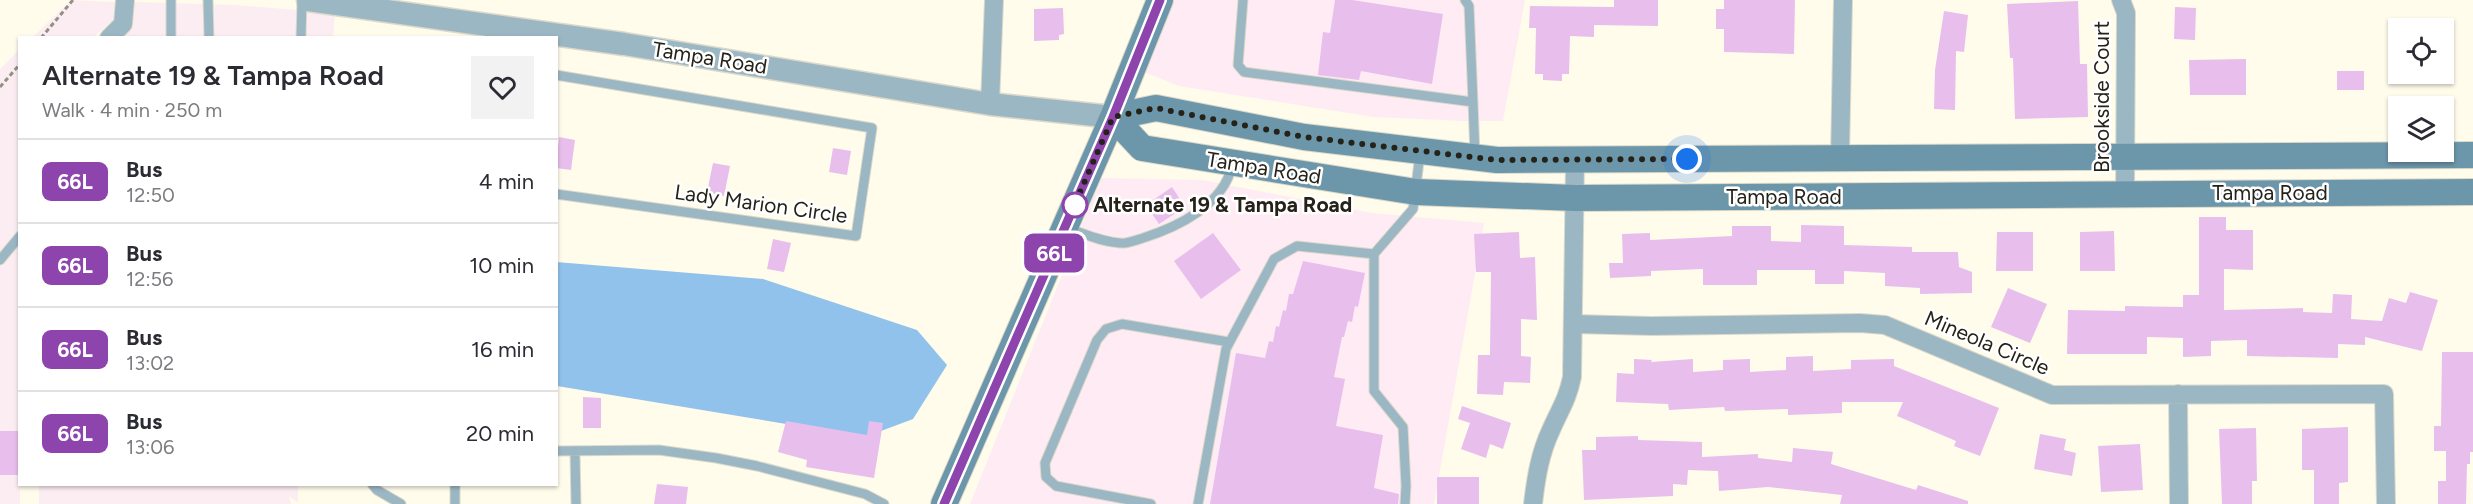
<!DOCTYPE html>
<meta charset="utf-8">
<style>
:root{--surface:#fff;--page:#f2f2f3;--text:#2b2b33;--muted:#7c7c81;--line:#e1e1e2}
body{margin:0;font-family:Figtree,sans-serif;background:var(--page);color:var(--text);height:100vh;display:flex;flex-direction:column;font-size:22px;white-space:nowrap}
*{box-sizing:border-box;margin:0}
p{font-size:20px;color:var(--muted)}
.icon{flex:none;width:33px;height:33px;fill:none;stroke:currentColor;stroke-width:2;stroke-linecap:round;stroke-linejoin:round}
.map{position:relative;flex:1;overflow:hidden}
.panel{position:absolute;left:18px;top:36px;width:540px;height:450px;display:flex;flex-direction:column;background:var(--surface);border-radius:0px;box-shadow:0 2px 4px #0004}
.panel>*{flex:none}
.badge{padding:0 12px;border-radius:9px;font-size:21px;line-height:39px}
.controls{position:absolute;left:2388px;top:18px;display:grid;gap:12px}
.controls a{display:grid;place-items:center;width:66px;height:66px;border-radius:0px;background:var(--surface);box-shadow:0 2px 4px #0004;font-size:30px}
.you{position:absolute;width:30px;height:30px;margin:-15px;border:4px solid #fff;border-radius:50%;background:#1a73e8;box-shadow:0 0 0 9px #1a73e833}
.map>.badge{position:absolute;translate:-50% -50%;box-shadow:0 0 0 3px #fff}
.round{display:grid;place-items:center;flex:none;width:63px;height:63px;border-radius:0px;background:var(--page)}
.overview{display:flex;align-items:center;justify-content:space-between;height:102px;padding:0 24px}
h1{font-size:28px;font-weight:600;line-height:45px}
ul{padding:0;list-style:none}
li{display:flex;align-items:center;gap:18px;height:84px;padding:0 24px;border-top:2px solid var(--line)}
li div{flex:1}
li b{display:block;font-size:22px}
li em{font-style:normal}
li .badge{min-width:66px;font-weight:700;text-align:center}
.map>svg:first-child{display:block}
.commercial{fill:#ffebf4}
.industrial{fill:#fcedf2}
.water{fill:#90c2eb}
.building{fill:#e8beed}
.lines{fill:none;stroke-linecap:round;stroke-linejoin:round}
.service-casing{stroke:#dcd9ca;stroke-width:11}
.minor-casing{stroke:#dcd9ca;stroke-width:20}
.tertiary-casing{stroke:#dcd9ca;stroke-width:25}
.secondary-casing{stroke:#dcd9ca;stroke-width:28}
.path{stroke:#939184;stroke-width:3;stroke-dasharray:4.5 3;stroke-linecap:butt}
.service{stroke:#9cb7c4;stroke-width:9}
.minor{stroke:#9cb7c4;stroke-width:18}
.tertiary{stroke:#9cb7c4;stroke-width:22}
.secondary{stroke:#6c96a9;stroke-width:26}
.line-casing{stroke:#fff;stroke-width:14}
.line{stroke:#8e44ad;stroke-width:9}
.walk{stroke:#252319;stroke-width:6;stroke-dasharray:0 10.8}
.stop-dot{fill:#fff;stroke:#8e44ad;stroke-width:3}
.labels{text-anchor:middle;stroke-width:5;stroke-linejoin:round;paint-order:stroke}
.street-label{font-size:21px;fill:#252319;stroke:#fff}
.stop-label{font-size:21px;font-weight:bold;fill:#252319;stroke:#fff;text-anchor:start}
</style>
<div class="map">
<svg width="2473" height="504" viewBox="0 0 2473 504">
<rect width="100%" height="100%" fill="#fffcec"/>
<path class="commercial" d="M1172,0H1525L1503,121H1464L1374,117L1179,86L1144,72Z
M1101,178L1202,180L1372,213L1484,223L1434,504H970Z"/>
<path class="industrial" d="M71,0L115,2L114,19L94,37H33Z
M134,2L235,5L335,13L333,37L124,38L133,25Z
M19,50L20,504H0V69Z
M39,485H298V503L289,496L291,504H39Z"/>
<path class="water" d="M556,262L763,279L917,330L947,365L913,419L865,437L557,386Z"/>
<path class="building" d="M1335,0H1352L1443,14L1432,84L1361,71L1359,80L1318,75L1323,32L1330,33Z
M1614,0H1658V26L1594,25V37L1570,36L1569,74H1562V81L1543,80V74H1535L1536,28H1529L1530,6L1614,7Z
M1724,0H1795L1794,54L1724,52V29H1716V9H1724Z
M2078,1L2080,64H2087L2088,117L2015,119L2013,58H2010L2007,4Z
M2175,7L2196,8L2195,40L2174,39Z
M1063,8L1064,34L1059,35V40L1034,41V9Z
M1944,11L1968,15L1964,52L1956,51L1955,110L1934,109L1935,70Z
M2246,59V95H2190L2189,60Z
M2337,71H2364V90H2337Z
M559,137L575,140L571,170L556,168Z
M833,148L851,151L847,175L829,172Z
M713,163L730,166L724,196L707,192Z
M1172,187L1185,207L1159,224L1146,205Z
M2199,217H2226V230H2253V270L2224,269V310L2303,308V312L2332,313L2333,294L2352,295L2351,319L2382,321L2389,298L2406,303L2410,292L2438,300L2422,351L2365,337V345L2338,344V358L2247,356V340L2211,341V356L2183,357V338L2147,337V354H2067L2068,310L2125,311V306L2183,307V295H2199Z
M1801,225L1844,226V245L1912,247V252H1958L1959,267L1972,272V293L1920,294V288L1885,286V273L1844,271V284H1815V270H1757V285H1703V269L1651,271V276L1610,278L1609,263H1623L1622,234L1650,233V240L1732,236V226H1771V241L1801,242Z
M2114,231L2115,271H2080V232Z
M1519,232L1520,258L1535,257L1537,320L1521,319V356L1531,357L1530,383L1504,382L1503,395L1477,394L1478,355H1490L1491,272H1476L1474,234Z
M1997,232H2033V271H1996Z
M1213,233L1241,270L1201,299L1174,261Z
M773,239L791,243L784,272L767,269Z
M1303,261L1365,273L1358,307L1355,306L1352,322L1348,321L1344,337H1342L1334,377L1345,379L1336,426L1383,435L1374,488L1399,494L1398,504H1210L1236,353L1265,358L1269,341L1273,342L1276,326L1279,327L1283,310L1286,311L1289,294H1293Z
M2008,288L2047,304L2030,343L1991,327Z
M2442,352H2473V452H2470V464H2467L2466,504H2438V481H2446V451H2434V426H2441Z
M1813,356V371L1851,369V360L1894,359V366L1999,408L1980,456L1954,446L1956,441L1897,416L1903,402H1842V413L1788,415V409L1725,411L1724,407L1669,410L1668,404L1616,402L1617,373L1634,374V359L1652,360L1651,362L1693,359V372L1723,370V360L1750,359V372L1786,370V357Z
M583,397L601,398V428H583Z
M1462,406L1511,423L1503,449L1490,444L1486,458L1461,449L1470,423L1458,419Z
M786,421L867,435L869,421L883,423L874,478L806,467L807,460L778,452Z
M2348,427V482L2339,483V504H2314V470H2302V429Z
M2256,428L2257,481H2252V504H2222L2219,429Z
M0,431H20L19,475H0Z
M2040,434L2066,439L2064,450L2076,453L2072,476L2034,469Z
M1638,436V440L1702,442V457L1758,454V458L1792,462L1793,448L1833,452L1831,464L1916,490L1918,485L1968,501V504H1840L1842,495L1768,487L1719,491L1718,471L1688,470L1687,485L1673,484V496L1584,500L1582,450H1596V437Z
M2140,444L2143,490L2101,492L2098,446Z
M1437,477H1479V504H1437Z
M657,484L688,487L686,504H654Z"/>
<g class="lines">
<defs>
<path id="service" d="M171,0V38
M208,0L209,38
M1243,0L1238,65L1244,72L1473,102L1475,156
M1465,0L1469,6L1473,102
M301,38L302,0
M556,75L872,128L856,236L556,194
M1067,228C1085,234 1102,242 1120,243C1128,244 1136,240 1143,238C1178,227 1223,205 1232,166
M0,260L20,236
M556,451L659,450L716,458L757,466L865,494L884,504
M575,453L576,504
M372,484L377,490L401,504
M455,484V504
M1151,504L1056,486L1046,477L1045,463L1097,340L1106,329L1122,324L1229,342
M1198,504L1226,349L1274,259L1297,246L1374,254
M1405,504L1406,486L1403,427L1374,391V254L1413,209L1420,154"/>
<path id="minor" d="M2121,0L2126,13L2125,194
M109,38L123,24L125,0
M990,104L994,0
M1840,157L1843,0
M1573,324L1652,326L1860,323L1885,325L2052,395L2384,394L2386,504
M2178,394L2179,504
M1533,504C1536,478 1540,453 1551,430C1560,409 1567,401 1572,377L1575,160"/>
<path id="tertiary" d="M308,0L624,44L990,104L1113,117"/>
<path id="secondary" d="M1113,117L1142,148L1416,192L1575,198L2473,192
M1113,117L1156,108L1304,137L1497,160L2473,155
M944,504L1113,117L1160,0"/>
</defs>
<use href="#service" class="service-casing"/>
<use href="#minor" class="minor-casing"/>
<use href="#tertiary" class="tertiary-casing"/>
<use href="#secondary" class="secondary-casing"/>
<path class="path" d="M41,38L73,0
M0,87L20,64"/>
<use href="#service" class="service"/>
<use href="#minor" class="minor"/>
<use href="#tertiary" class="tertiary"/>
<use href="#secondary" class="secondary"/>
</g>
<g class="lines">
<defs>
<path id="line" d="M944,504L1113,117L1160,0"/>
</defs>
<use href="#line" class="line-casing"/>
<use href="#line" class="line"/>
<path class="walk" d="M1075,205L1073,208L1113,117L1156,108L1304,137L1497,160L1687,159"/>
</g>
<circle class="stop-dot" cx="1075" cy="205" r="12"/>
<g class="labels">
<g class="street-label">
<text transform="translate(710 58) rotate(9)" y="7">Tampa Road</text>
<text transform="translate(2102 97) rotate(-90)" y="7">Brookside Court</text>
<text transform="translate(1264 168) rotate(9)" y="7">Tampa Road</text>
<text x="2270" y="200">Tampa Road</text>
<text x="1784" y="204">Tampa Road</text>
<text transform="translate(761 204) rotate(8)" y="7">Lady Marion Circle</text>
<text transform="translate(1987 343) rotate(23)" y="7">Mineola Circle</text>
</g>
<g class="stop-label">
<text x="1093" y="212">Alternate 19 &amp; Tampa Road</text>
</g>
</g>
</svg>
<div class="controls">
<a><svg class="icon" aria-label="locate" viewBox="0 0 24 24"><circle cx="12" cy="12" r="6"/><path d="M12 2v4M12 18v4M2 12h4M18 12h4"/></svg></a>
<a><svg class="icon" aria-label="layers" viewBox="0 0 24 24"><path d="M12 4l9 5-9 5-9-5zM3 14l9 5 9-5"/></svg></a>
</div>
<div class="you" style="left:1687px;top:159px"></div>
<b class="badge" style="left:1054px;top:253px;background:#8e44ad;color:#fff">66L</b>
<section class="panel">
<div class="overview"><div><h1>Alternate 19 &amp; Tampa Road</h1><p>Walk · 4 min · 250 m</p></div><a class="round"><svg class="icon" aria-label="heart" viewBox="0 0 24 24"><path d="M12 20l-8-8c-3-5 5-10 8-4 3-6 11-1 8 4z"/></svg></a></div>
<ul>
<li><span class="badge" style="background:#8e44ad;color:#fff">66L</span><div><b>Bus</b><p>12:50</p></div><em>4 min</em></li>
<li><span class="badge" style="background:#8e44ad;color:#fff">66L</span><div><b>Bus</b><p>12:56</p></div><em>10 min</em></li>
<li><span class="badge" style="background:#8e44ad;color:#fff">66L</span><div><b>Bus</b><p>13:02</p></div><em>16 min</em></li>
<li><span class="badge" style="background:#8e44ad;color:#fff">66L</span><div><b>Bus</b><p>13:06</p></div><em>20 min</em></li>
</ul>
</section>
</div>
